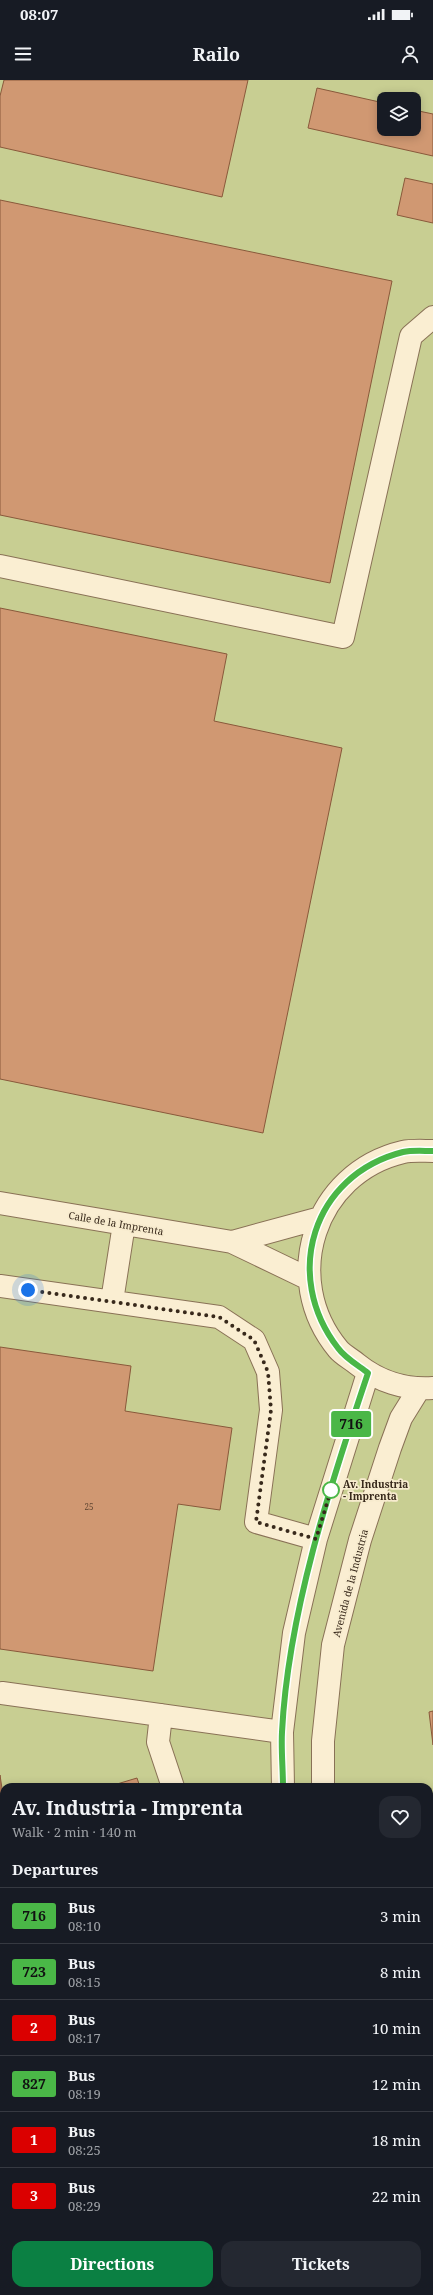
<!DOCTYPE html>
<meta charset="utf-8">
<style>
:root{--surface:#171b24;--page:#242831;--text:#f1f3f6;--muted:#9ea1a6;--line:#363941;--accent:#0b8043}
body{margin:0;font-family:"Noto Serif",serif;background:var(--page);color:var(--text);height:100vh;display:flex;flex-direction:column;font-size:15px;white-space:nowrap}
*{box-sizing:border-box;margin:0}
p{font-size:13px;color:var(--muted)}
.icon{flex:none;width:22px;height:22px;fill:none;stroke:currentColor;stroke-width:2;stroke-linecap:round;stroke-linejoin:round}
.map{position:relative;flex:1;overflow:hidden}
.panel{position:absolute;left:0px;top:1703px;width:433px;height:512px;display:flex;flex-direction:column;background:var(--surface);border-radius:12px 12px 0 0;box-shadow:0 2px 10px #0003}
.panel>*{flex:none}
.badge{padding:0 8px;border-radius:3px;font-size:14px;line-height:26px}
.fabs{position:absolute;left:377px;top:12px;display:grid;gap:8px}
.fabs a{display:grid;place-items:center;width:44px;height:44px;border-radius:8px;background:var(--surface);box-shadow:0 2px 10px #0003;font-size:20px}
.you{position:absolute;width:20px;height:20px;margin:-10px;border:3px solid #fff;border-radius:50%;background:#1a73e8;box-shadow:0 0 0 6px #1a73e833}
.map>.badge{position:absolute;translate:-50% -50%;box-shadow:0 0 0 2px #fff}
h2{padding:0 12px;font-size:15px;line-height:36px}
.round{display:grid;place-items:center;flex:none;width:42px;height:42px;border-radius:12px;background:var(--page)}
.summary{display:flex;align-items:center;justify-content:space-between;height:68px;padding:0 12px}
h1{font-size:19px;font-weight:700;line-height:30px}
.primary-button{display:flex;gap:8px;margin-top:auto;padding:8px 12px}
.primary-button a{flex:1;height:46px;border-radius:12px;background:var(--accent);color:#fff;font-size:16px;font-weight:700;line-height:46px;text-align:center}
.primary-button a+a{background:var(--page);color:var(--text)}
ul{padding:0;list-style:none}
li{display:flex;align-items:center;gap:12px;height:56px;padding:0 12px;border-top:1px solid var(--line)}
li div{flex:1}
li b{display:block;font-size:15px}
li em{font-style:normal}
li .badge{min-width:44px;font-weight:700;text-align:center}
.status{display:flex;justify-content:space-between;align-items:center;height:28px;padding:0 20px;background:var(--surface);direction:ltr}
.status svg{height:11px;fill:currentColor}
header{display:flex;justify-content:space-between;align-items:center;height:52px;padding:0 12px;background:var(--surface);font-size:18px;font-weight:700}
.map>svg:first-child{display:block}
.green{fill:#c8ce92;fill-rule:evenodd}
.building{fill:#d09872;stroke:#89593b}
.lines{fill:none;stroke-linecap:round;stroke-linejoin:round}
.minor-casing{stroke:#897156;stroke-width:24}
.minor{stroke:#faeed2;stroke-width:22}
.line-casing{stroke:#fff;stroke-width:9}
.line{stroke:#4ab747;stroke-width:6}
.walk{stroke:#38291b;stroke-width:4;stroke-dasharray:0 7.2}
.stop-dot{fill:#fff;stroke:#4ab747;stroke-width:2}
.labels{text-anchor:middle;stroke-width:3.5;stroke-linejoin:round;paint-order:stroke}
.number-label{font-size:8px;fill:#5e4531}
.street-label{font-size:10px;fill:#38291b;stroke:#f7ebce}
.stop-label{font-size:10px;font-weight:bold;fill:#38291b;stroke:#f7ebce;text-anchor:start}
</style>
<div class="status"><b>08:07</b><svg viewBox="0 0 49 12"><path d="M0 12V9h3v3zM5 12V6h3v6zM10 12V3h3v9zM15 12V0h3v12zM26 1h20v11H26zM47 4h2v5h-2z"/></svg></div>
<header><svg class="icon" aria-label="menu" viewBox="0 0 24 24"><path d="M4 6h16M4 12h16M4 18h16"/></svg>Railo<svg class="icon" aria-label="person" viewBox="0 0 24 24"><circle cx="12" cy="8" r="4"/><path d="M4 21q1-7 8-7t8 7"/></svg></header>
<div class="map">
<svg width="433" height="2215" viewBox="0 0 433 2215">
<rect width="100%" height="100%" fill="#f0e0be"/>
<path class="green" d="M0,0H433V2215H0ZM384,19H414V49H384ZM4,1707H429V2211H4Z"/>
<path class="building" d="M4,0H248L222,117L0,67V16Z
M317,8L384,23V49H414V30L433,34V76L308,48Z
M405,98L433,104V143L397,135Z
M0,120L392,201L330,503L0,435Z
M0,528L227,574L214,641L342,668L263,1053L0,999Z
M0,1267L131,1286L125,1331L232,1348L220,1430L178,1424L153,1591L0,1569Z
M433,1631V1665L429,1632Z
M0,1695L4,1722V1894H0Z
M137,1698L140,1707H107Z
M4,1933V2028L0,2030V1934Z
M0,2200L5,2215H0Z
M44,2211H283L284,2215H45Z"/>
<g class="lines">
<defs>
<path id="minor" d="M0,486L343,557L411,256L433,237
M0,1123L232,1162L309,1199
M232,1162L320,1138
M0,1206L219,1237L254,1260L268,1292L271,1330L256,1442L316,1459
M112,1221L124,1144
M433,1308C405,1310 378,1301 357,1284C351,1279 343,1275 338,1269C280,1199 314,1093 403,1072C412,1070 423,1071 433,1071
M2,1613L282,1652
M161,1635L158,1662L173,1707
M283,1707L282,1652L294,1553L316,1459L368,1293
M323,1707V1661L333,1565L360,1460L390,1368L401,1338L419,1309
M429,2152L433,2161
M329,2211L330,2215
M405,2211L407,2215"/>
</defs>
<use href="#minor" class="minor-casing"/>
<use href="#minor" class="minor"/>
</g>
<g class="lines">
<defs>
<path id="line" d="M283,1707C283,1689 281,1670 282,1652C288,1533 330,1406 368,1293C359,1286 345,1278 338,1268C282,1196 312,1095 403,1072C412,1070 423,1071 433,1071"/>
</defs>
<use href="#line" class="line-casing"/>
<use href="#line" class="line"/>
<path class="walk" d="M28,1210L219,1237L254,1260L268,1292L271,1330L256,1442L316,1459L331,1410"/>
</g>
<circle class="stop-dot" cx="331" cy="1410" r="8"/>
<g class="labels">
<g class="number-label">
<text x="89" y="1430">25</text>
</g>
<g class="street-label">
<text transform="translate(116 1143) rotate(10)" y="4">Calle de la Imprenta</text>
<text transform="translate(350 1503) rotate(-75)" y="4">Avenida de la Industria</text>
</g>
<g class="stop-label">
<text x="343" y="1408">Av. Industria<tspan x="343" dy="12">- Imprenta</tspan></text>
</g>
</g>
</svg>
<div class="fabs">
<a><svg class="icon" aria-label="layers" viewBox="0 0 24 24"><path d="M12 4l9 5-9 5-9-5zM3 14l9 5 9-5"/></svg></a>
</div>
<div class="you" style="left:28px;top:1210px"></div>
<b class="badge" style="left:351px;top:1344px;background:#4ab747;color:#111">716</b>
<section class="panel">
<div class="summary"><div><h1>Av. Industria - Imprenta</h1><p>Walk · 2 min · 140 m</p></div><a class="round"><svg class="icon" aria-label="heart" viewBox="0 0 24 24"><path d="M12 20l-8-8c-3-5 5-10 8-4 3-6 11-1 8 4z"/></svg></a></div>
<h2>Departures</h2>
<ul>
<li><span class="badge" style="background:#4ab747;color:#111">716</span><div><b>Bus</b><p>08:10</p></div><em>3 min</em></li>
<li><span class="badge" style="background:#4ab747;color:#111">723</span><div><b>Bus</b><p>08:15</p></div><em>8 min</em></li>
<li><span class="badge" style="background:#db0000;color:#fff">2</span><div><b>Bus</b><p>08:17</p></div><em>10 min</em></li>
<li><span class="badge" style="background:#4ab747;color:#111">827</span><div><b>Bus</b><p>08:19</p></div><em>12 min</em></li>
<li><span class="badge" style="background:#db0000;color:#fff">1</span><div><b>Bus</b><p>08:25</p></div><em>18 min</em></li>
<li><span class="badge" style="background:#db0000;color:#fff">3</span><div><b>Bus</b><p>08:29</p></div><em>22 min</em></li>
</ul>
<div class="primary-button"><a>Directions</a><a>Tickets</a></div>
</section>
</div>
